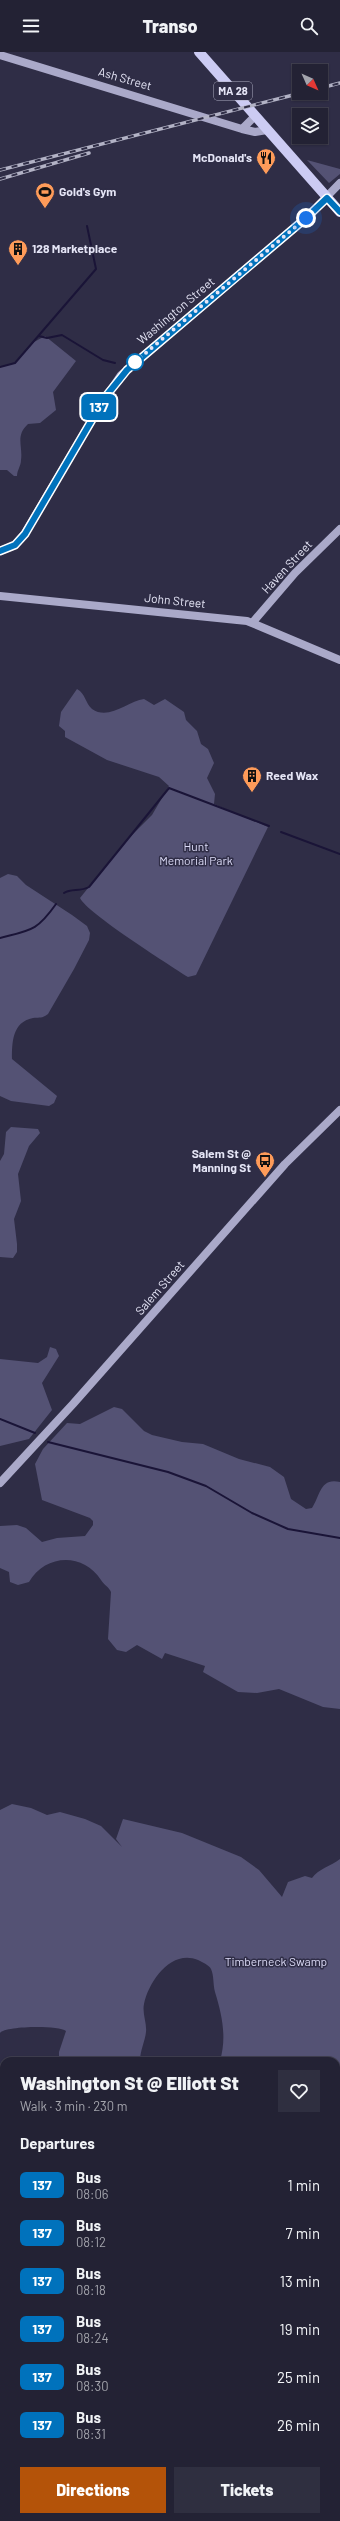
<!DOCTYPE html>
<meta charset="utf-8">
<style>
:root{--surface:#232234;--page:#2f2f40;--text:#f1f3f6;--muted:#a3a4ac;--line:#403f4f;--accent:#b45309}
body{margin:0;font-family:Barlow,sans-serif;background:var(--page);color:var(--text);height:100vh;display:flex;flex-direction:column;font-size:15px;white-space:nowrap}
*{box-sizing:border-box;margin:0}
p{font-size:13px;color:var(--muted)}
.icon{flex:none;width:22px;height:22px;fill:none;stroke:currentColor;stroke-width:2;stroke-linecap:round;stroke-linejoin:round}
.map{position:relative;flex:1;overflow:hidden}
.panel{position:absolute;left:0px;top:2005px;width:340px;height:464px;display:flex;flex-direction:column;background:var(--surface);border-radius:12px 12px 0 0;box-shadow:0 1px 3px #0004,0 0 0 1px var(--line)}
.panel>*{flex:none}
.badge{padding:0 8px;border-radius:6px;font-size:14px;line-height:26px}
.needle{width:26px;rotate:135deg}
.fabs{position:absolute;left:292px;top:12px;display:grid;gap:8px}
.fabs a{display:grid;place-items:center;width:36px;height:36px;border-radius:0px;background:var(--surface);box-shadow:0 1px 3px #0004,0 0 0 1px var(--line);font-size:20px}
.you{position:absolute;width:20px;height:20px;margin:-10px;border:3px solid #fff;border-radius:50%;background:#1a73e8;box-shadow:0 0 0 6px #1a73e833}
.map>.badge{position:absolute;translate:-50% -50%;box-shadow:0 0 0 2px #fff}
h2{padding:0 20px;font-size:15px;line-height:36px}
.round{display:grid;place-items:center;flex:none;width:42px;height:42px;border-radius:0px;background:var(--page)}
.headline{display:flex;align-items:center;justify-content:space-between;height:68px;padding:0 20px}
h1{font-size:19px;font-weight:800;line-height:30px}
.primary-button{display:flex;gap:8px;margin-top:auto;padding:8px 20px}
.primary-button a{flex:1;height:46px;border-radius:0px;background:var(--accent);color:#fff;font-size:16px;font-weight:800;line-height:46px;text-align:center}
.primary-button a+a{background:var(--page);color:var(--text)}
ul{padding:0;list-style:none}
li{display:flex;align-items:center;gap:12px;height:48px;padding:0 20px}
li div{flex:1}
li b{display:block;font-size:15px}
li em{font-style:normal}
li .badge{min-width:44px;font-weight:700;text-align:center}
header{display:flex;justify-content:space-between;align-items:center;height:52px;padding:0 20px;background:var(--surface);font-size:18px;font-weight:800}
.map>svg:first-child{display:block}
.green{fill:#545274}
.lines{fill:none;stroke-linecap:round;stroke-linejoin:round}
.stream{stroke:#1a1437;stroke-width:2}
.secondary{stroke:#aaa9c9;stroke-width:8}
.primary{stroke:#cccbf3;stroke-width:10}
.rail-casing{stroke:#b2b2c5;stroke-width:3.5}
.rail{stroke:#2f2d46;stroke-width:2;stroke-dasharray:6;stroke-linecap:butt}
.line-casing{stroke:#fff;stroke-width:9}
.line{stroke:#0072bc;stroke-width:6}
.walk{stroke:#e5e5f6;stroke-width:4;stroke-dasharray:0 7.2}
.stop-dot{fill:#fff;stroke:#0072bc;stroke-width:2}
.labels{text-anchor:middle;stroke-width:3;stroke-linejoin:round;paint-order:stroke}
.shield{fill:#2f2d46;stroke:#aeaec1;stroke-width:1}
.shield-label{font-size:11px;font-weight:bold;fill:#e5e5f6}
.street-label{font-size:12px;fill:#e5e5f6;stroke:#2f2d46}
.poi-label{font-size:12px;font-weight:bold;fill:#e5e5f6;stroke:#2f2d46;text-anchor:start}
.park-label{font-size:12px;fill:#dddcf8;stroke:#2f2d46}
</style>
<header><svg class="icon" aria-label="menu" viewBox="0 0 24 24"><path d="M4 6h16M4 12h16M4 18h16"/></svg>Transo<svg class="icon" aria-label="search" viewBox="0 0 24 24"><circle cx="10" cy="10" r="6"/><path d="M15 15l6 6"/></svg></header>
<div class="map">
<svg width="340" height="2469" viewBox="0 0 340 2469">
<rect width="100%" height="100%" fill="#2f2d46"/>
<path class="green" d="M307,108L340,117V122L329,131Z
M45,284L76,309L53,340L56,358L40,371L28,372C15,384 23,394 21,408C21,414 17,418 17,424H14L7,418H0V315L14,311L34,290Z
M77,637C86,642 85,651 92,657C109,669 128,649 144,647L154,653L165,647L184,660L186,668L197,679L201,692L208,697L214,711L207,726L215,742L214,752L268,775L196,923L188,925C168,912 87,861 80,846L125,790L152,763L169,734L159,725L107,708L65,685V679L59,674L61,660Z
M8,822L17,824L26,833L72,863L87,874L90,881L89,888L74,917L48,962C42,967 39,965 33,966C12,970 12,991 12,1007L57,1044L54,1051L49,1054L11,1049L0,1044V826Z
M11,1075L38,1077L40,1081L29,1094L18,1122L21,1149L14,1167L17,1192V1200L13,1206L0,1205V1109L4,1102L6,1080Z
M50,1295L56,1297L59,1304L42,1331L52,1358L29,1387L0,1394V1307L38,1311L47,1305Z
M114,1355L122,1357L144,1379L152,1383L182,1390L203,1392L239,1407L270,1415L284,1425L291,1447L306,1457L312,1456C320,1444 320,1425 340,1430V1657L323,1655L279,1637L257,1641L238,1640L203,1620L205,1614L165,1601L162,1607L137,1593L126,1600L117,1598L108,1587L111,1540C109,1535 104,1533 101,1528C83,1500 45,1502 29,1530L18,1533L10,1530L9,1520L0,1516V1474L17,1473L26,1476L42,1490L57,1486L85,1484L93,1473V1469L90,1466L42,1448L35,1412L43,1397L67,1371L80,1372Z
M12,1752L31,1756L47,1763L60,1760L85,1767L101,1774L122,1795L116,1787L123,1767L182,1781L241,1805L259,1818L282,1845L288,1830L305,1824L312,1826C318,1817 331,1814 340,1807V2237L336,2235V2009H220C227,1985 222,1963 215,1940C213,1933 214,1923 211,1917C209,1913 202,1910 198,1908C171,1897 149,1929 144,1952C142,1961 147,1971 146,1980C145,1989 140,1999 140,2009H59V2000L66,1979C58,1973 5,1974 0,1981V1758Z
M4,2251V2465H336V2339L340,2341V2469H0V2254Z"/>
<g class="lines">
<path class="stream" d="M39,284L47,286L62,283L103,308L115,311
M0,315L15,311L96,217L87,174
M281,780L340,802
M64,841C71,836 80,840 89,835L169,736L269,774
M0,886C31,878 37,879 56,852
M0,1367L35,1381
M48,1390L168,1420L206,1434L252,1461L288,1477L340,1486"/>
<path class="secondary" d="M0,3L242,77L255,80L267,78
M242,77L255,64
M0,499L15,493L25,481L102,351L121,323L306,166L340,131
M0,544L247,569L340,608
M253,570L295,521L340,477
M0,1431L73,1352L285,1112L340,1058
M0,2161L4,2162
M336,2245L340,2247"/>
<path class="primary" d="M199,0L340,160"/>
<defs>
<path id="rail" d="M321,36L340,31
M0,118L301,41
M0,127L89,101"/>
</defs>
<use href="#rail" class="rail-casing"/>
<use href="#rail" class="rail"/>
</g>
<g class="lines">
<defs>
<path id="line" d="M0,499L15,493L25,482L106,344L127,318L306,166L327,146L340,160"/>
</defs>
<use href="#line" class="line-casing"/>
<use href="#line" class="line"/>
<path class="walk" d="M135,310L306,166"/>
</g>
<defs>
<symbol id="restaurant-pin" viewBox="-11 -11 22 30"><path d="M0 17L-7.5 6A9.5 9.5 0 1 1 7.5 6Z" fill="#fe9b59" stroke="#2f2d46"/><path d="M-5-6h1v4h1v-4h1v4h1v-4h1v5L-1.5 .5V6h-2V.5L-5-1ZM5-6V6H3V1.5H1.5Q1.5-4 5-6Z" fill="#111"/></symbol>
<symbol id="stadium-pin" viewBox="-11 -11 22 30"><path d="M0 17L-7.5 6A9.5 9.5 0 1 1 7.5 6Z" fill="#fe9b59" stroke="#2f2d46"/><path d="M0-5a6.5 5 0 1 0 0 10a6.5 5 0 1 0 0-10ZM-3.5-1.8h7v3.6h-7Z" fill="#111"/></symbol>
<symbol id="building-pin" viewBox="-11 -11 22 30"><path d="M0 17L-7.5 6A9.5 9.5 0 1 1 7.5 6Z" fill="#fe9b59" stroke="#2f2d46"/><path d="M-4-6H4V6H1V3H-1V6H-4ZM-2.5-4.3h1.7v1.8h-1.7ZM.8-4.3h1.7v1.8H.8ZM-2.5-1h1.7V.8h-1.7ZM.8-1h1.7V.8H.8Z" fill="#111"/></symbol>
<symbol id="bus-pin" viewBox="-11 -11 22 30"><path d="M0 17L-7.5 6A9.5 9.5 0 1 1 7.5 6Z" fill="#fe9b59" stroke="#2f2d46"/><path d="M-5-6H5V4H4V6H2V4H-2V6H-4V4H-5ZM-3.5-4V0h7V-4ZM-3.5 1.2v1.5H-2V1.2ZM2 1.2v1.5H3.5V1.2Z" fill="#111"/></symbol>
</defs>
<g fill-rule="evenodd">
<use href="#restaurant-pin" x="255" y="95" width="22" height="30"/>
<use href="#stadium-pin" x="34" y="129" width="22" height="30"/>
<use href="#building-pin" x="7" y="186" width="22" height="30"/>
<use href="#building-pin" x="241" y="713" width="22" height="30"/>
<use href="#bus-pin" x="254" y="1098" width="22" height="30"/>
</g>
<circle class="stop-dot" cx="135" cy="310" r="8"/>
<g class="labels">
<rect class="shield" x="214" y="30" width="38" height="18" rx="3"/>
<g class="shield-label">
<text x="233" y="43">MA 28</text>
</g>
<g class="street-label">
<text transform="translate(125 27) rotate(16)" y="4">Ash Street</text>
<text transform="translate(176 259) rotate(-40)" y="4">Washington Street</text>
<text transform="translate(287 515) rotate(-47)" y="4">Haven Street</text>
<text transform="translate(175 549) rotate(6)" y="4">John Street</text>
<text transform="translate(160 1236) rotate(-49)" y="4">Salem Street</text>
</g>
<g class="poi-label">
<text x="252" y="110" text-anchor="end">McDonald's</text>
<text x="59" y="144">Gold's Gym</text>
<text x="32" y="201">128 Marketplace</text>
<text x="266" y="728">Reed Wax</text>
<text x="251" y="1106" text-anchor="end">Salem St @<tspan x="251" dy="14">Manning St</tspan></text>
</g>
<g class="park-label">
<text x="196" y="799">Hunt<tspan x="196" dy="14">Memorial Park</tspan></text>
<text x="276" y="1914">Timberneck Swamp</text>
</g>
</g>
</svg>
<div class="fabs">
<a><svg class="needle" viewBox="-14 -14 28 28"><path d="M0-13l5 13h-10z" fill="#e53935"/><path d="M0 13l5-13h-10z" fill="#a3a4ac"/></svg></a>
<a><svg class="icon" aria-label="layers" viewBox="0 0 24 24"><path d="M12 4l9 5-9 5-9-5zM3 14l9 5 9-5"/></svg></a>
</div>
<div class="you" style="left:306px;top:166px"></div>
<b class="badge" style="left:99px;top:355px;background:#0072bc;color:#fff">137</b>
<section class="panel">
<div class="headline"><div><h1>Washington St @ Elliott St</h1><p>Walk · 3 min · 230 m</p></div><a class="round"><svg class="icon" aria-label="heart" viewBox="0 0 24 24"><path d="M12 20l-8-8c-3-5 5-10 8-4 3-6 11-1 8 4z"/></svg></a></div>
<h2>Departures</h2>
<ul>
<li><span class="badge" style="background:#0072bc;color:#fff">137</span><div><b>Bus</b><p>08:06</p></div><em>1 min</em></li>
<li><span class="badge" style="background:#0072bc;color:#fff">137</span><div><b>Bus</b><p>08:12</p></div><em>7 min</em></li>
<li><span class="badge" style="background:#0072bc;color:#fff">137</span><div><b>Bus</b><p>08:18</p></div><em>13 min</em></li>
<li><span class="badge" style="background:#0072bc;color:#fff">137</span><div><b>Bus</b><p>08:24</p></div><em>19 min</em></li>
<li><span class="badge" style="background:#0072bc;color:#fff">137</span><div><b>Bus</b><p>08:30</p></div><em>25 min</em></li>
<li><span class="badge" style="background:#0072bc;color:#fff">137</span><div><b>Bus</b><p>08:31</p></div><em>26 min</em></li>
</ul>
<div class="primary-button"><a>Directions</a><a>Tickets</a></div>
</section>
</div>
